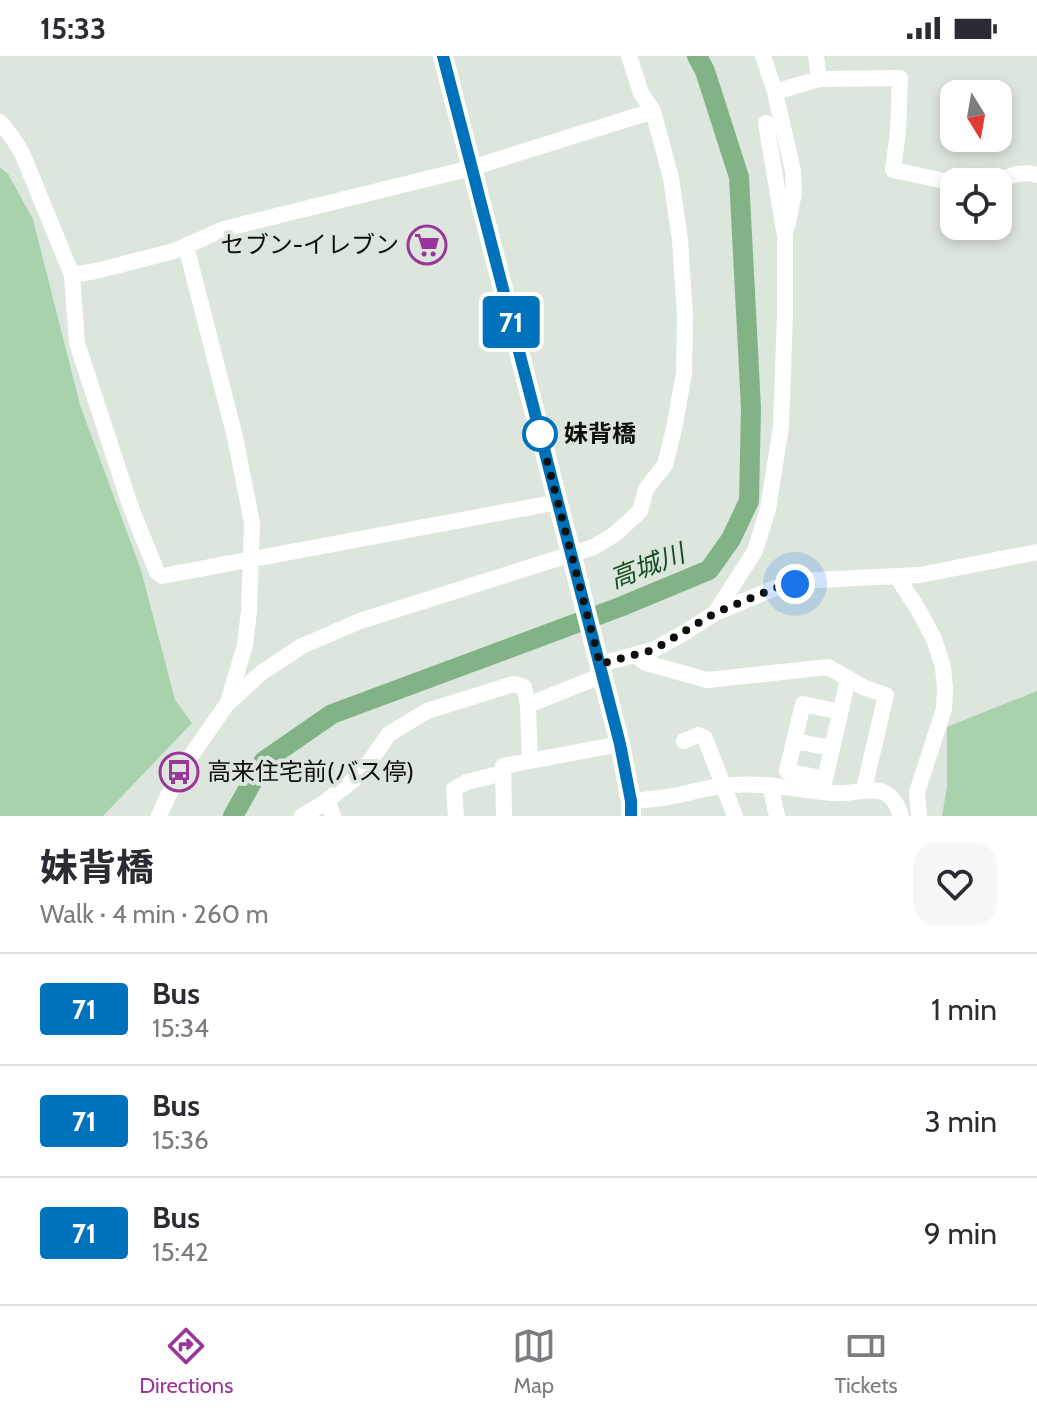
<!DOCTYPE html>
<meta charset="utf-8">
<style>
:root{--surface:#fff;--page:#f7f7f7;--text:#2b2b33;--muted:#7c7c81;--line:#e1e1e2;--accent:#9a359a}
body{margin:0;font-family:Cabin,"Noto Sans JP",sans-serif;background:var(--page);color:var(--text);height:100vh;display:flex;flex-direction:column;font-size:30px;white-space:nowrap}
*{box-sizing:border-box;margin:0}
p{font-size:26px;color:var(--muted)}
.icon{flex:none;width:44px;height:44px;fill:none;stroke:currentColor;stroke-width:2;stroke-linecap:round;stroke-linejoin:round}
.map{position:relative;height:760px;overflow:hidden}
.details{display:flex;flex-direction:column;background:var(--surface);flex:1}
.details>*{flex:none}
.badge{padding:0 16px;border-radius:6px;font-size:28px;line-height:52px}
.needle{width:52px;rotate:169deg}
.controls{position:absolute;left:940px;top:24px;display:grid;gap:16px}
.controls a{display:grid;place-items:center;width:72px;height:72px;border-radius:16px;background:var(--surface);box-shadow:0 4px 12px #0003;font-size:40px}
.you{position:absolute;width:40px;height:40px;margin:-20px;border:6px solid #fff;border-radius:50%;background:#1a73e8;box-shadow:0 0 0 12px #1a73e833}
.map>.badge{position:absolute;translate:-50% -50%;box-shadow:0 0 0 4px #fff}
.round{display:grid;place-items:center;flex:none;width:84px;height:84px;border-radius:24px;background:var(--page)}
.head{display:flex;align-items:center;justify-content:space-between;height:136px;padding:0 40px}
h1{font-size:38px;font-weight:700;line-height:60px}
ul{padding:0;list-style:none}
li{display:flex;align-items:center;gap:24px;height:112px;padding:0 40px;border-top:2px solid var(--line)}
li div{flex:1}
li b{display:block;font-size:30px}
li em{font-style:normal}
li .badge{min-width:88px;font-weight:700;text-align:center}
.status{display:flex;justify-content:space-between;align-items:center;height:56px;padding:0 40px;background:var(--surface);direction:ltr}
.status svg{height:22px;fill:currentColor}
.tab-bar{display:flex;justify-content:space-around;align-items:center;height:112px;border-top:2px solid var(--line);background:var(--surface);font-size:22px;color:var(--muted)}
.tab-bar a{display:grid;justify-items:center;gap:4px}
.tab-bar .selected{color:var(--accent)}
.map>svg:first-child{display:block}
.green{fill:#a7d2ac}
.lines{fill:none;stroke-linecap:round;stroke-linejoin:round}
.river{stroke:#81b387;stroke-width:20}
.minor{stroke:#fff;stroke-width:16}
.major{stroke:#fff;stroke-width:20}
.line-casing{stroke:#fff;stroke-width:18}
.line{stroke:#0072bc;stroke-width:12}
.walk{stroke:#0d110e;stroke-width:8;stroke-dasharray:0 14.4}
.stop-dot{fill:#fff;stroke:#0072bc;stroke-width:4}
.labels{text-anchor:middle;stroke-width:8;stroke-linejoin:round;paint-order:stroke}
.poi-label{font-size:24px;fill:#0d110e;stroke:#dde6dd;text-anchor:end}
.stop-label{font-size:24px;font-weight:bold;fill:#0d110e;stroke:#dde6dd;text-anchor:start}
.water-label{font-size:26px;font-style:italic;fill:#184e23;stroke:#dde6dd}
</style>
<div class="status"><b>15:33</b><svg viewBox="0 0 49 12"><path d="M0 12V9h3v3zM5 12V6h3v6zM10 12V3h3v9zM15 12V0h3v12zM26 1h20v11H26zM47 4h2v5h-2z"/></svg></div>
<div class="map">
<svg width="1037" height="760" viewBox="0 0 1037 760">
<rect width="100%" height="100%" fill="#dde6dd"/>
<path class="green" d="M0,111L8,118L33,163L80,349L141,514L175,644L192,667L103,760H0Z
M1037,635V760H942L947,731V671Z"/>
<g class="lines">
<path class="river" d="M233,760L264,705L332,658L620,551L709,514L731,483L749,445L751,352L739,121L705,15L697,0"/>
<path class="minor" d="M763,0L775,36
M816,0L819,23
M0,66L12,81L22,97L72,219L77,287L131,452L157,516L162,520L558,446
M998,127C1011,118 1022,115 1037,119
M787,171L794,137L793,115L775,36L819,23L900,22L898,76L893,114L954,127
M186,190L235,381L252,467L249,555L245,589L228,646
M72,219L96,215L174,195L224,173L471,112L653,55
M897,521L918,553L934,583L943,611L945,633L944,653L917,736L919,760
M715,557L755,495L768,453L781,371L785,259V180L766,67
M636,600L646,607L707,624L828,611L865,632L886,639L864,733
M600,608L653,594L684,577L715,557L775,532L815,524L920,519L1037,496
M528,649L530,705
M840,656L803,648L787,715L825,723L848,623
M684,685L698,679L705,682L735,760
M794,685L832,692
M770,729L777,760
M327,744L333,760
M631,745C643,744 656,743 668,741C686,738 704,732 723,730C761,725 797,734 834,737C863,739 889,720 901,760
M159,760L168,740L190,701L227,648L261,617L302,590L360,565L594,491L615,478L640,455L646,433L665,409L674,373L684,317L685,260L680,184L671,122L653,55L641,37L629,0
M302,760L321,749L361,718L389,678L427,655L514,628L524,631L528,649L603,619
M456,760L454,733L467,726L503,717
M504,760L503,710L620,688"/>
<path class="major" d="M443,0L620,688L631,745V760"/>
</g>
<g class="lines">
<defs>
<path id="line" d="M443,0L620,688L631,745V760"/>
</defs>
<use href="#line" class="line-casing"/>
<use href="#line" class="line"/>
<path class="walk" d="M540,378L600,608L653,594L715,557L775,532L795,528"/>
</g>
<defs>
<symbol id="supermarket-ring" viewBox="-11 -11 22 22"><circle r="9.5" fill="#dde6dd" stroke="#9a359a" stroke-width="1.5"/><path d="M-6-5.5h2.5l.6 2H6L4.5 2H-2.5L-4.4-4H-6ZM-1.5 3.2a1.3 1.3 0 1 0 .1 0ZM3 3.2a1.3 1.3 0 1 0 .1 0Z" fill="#9a359a"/></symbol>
<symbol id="bus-ring" viewBox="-11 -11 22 22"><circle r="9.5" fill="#dde6dd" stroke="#9a359a" stroke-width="1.5"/><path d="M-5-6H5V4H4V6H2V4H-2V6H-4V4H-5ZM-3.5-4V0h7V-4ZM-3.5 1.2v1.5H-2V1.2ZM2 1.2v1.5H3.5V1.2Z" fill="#9a359a"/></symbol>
</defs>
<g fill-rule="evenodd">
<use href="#supermarket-ring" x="405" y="167" width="44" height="44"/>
<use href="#bus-ring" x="157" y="694" width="44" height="44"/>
</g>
<circle class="stop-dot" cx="540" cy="378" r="16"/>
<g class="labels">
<g class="poi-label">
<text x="399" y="197">セブン-イレブン</text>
<text x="207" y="724" text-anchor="start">高来住宅前(バス停)</text>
</g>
<g class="stop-label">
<text x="564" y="386">妹背橋</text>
</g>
<g class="water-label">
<text transform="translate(647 510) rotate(-21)" y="9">高城川</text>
</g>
</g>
</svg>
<div class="controls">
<a><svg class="needle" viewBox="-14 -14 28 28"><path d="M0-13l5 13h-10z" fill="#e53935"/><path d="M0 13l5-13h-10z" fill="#7c7c81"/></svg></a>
<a><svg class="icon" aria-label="locate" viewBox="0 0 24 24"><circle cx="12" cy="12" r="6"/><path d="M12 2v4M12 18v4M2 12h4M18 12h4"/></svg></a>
</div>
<div class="you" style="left:795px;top:528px"></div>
<b class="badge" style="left:511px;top:266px;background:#0072bc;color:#fff">71</b>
</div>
<section class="details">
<div class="head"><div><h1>妹背橋</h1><p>Walk · 4 min · 260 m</p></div><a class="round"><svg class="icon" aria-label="heart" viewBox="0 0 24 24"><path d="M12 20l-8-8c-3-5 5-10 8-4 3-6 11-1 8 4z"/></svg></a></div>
<ul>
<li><span class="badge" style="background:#0072bc;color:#fff">71</span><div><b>Bus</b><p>15:34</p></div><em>1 min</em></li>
<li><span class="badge" style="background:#0072bc;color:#fff">71</span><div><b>Bus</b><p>15:36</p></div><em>3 min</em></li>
<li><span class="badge" style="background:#0072bc;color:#fff">71</span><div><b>Bus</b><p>15:42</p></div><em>9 min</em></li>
</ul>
</section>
<nav class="tab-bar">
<a class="selected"><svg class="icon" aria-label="directions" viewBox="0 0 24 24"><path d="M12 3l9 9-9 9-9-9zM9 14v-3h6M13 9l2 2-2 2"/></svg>Directions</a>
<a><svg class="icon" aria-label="map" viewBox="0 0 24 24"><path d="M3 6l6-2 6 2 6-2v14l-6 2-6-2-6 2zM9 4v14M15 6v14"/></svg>Map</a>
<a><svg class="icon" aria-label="tickets" viewBox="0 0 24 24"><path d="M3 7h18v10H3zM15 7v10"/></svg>Tickets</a>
</nav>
